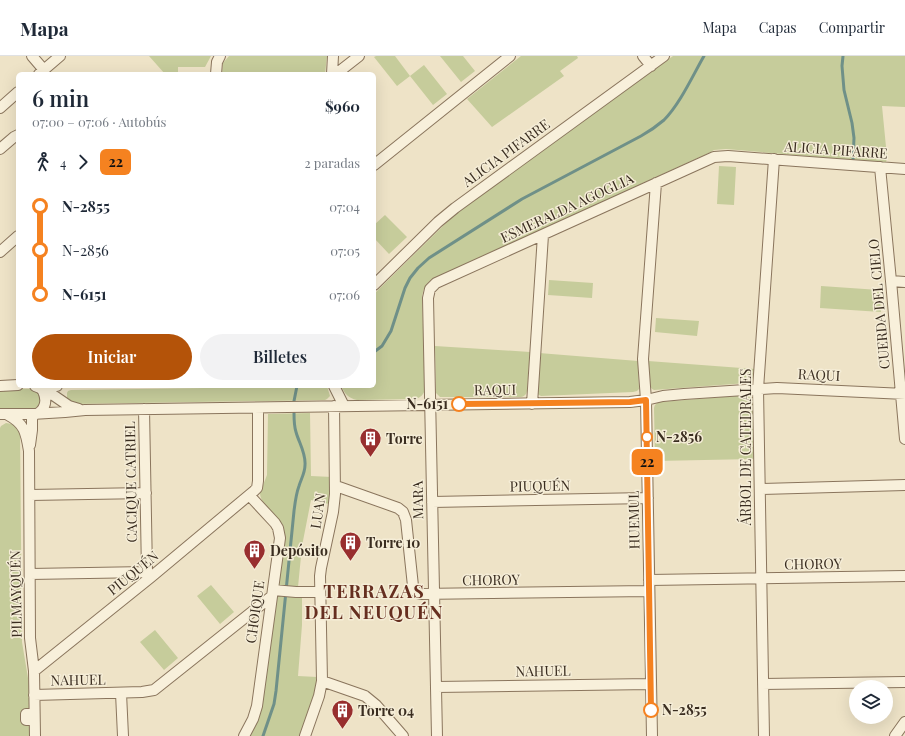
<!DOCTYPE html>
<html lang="es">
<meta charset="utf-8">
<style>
:root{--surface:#fff;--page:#f2f2f3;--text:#1f2937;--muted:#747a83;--line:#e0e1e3;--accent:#b45309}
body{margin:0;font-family:"Playfair Display",serif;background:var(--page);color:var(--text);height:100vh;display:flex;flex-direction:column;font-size:15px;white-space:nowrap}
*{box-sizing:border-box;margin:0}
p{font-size:13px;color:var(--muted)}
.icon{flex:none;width:22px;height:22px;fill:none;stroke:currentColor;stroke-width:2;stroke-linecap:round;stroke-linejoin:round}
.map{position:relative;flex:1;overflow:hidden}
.sheet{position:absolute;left:16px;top:16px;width:360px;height:316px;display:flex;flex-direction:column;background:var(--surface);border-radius:6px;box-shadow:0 4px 16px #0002}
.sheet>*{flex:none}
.badge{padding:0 8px;border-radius:6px;font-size:14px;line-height:26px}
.fabs{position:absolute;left:849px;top:624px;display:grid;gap:8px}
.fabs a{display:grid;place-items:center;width:44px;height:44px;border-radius:50%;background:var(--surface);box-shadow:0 4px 16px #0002;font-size:20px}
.map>.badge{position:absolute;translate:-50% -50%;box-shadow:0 0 0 2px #fff}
.legs{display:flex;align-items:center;gap:6px;height:44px;padding:0 16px;font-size:13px}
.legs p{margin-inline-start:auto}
.overview{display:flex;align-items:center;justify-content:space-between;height:68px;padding:0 16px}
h1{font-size:22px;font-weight:600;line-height:30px}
.primary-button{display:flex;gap:8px;margin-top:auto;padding:8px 16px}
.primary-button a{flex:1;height:46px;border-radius:24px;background:var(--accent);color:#fff;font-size:16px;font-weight:600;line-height:46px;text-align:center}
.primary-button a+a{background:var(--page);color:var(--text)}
ul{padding:0 16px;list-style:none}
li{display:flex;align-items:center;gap:14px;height:44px;font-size:15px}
li i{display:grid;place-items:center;width:6px;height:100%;margin:0 5px;background:currentColor}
li i::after{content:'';width:10px;height:10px;margin:-5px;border:3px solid;border-radius:50%;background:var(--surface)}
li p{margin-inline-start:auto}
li:first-child i{background:linear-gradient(#0000 50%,currentColor 0)}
li:last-child i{background:linear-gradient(currentColor 50%,#0000 0)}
header{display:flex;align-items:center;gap:24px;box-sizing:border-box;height:56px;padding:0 20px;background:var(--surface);border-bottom:1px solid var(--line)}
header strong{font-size:19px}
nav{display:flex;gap:22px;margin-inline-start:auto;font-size:14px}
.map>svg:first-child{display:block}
.green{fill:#c6cc9b}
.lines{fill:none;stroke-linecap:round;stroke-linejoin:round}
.stream{stroke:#6f9088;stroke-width:3}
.minor-casing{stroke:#8a755d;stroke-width:12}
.minor{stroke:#f8f0db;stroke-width:10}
.line-1-casing{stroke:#fff;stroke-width:9}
.line-1{stroke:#f58220;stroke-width:6}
.stop-1-dot{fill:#fff;stroke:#f58220;stroke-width:2}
.labels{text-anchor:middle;stroke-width:3;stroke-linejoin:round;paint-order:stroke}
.street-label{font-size:14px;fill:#3a2d20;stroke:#f5edd7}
.stop-label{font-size:14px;font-weight:bold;fill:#3a2d20;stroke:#f5edd7;text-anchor:start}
.poi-label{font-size:14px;font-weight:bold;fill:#3a2d20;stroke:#f5edd7;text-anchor:start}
.district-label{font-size:18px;font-weight:bold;letter-spacing:1px;fill:#662f20;stroke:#f5edd7}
</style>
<header>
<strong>Mapa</strong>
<nav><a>Mapa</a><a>Capas</a><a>Compartir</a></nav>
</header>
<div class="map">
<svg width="905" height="680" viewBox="0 0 905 680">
<rect width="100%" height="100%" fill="#eee3c7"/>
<path class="green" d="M149,0H211L205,11H178V18H165Z
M229,0H327L325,18H222L223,7Z
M376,0H395L410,20L424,9L447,38L433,49L410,20L397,30L374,1Z
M440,0H463L475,15L461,26Z
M521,0H577L578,2L560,15L564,20L492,71L467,43Z
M673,0H905V51L882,50L887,101L886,107L726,93L714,94L709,97L432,223C426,228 423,233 422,241L425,334C423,339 421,341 416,343L357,344C348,342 345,338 341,330H374V238L448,165L459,155Z
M719,110L736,111L734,149L717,148Z
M385,159L407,181L389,198L374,182V169Z
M549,224L593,227L592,242L548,239Z
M821,230L879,234L881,256L820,252Z
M656,262L699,265L697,280L655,276Z
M435,290L530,296L527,335C526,339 524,341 519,341H440L436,337V335Z
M539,297L638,305L639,333L637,335L633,336L541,340L537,338Z
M648,305L755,313C754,320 754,324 747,327L654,334L652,333L650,330Z
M215,330H327L330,340L327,343L325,344L74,348L67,343V337L68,335L71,334L204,332Z
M5,332L31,333L36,334L42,340L39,353L0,355V334Z
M747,339C752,340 754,341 754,346V403L655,405L654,353C654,349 656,347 660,346Z
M310,357L311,420L332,421L329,448L311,444L302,490L298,531L302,540V569L298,620L317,621C317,640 306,662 300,680H249L284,482V473L283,469C276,460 260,448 260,437L267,419L268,358Z
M6,367C15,368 16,369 20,376L22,586L29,628L30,680H0V372L1,370Z
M211,529L234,556L220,568L197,540Z
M155,574L178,602L164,614L140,586Z"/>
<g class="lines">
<path class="stream" d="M843,0L842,10L844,34L852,67L854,82L853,104
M374,296L382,290L391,275L405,232L410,222L418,212L429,202L522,143L641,80C650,75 657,70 664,64C680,48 693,19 704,0
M294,345L297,330
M263,680L274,648L276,635L294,455C295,447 296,438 299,430C301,423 305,417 305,409C306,397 299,387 296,376C294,370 294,364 294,357"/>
<defs>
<path id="minor" d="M32,0L44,14
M643,0L651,10
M39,18L60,0
M216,18L217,6L220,0
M332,18L333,0
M336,18L359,0
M0,52L18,36
M0,93L14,81L18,79
M374,109L510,0
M880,111L891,225L905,383
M0,196L18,180
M891,225L905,226
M374,229L438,166L455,152L664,0
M0,330L18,329
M35,330L40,332L43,335L53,339L69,350L79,353
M37,330H57
M334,330L344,350
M532,348L543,179
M144,353L147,516L151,521
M0,358H32L65,356L85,354L630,346L646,344L663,340L684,338L777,332L905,338
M37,358C46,353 47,344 43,335
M8,359C25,368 26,377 29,395L30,582L34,615L35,680
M30,389L32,374V358
M336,430L398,452L403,456L406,464L413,530L415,535L420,538L649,535
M760,433L905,429
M30,439L146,437
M432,446L648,442
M30,518L147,516
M649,524L905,520
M273,534L296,536H320
M34,615L151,521L254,435L257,432L258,425V352
M322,625L365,640L376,649L403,680
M763,628L905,626
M436,631L651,628
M121,637L123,680
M34,639L142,636L154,634L272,540
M26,658H30V664H26Z
M244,680L253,663L257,650L280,482L278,472L275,467L250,440
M305,680L319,640L322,625L320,520L321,512L333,456L335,438L334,350
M437,680L428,242L430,233L436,227L714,101L728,100L905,113
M652,680L646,344L643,303L656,127
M764,680L758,333L774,103
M895,680L905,666"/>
</defs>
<use href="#minor" class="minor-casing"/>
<use href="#minor" class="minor"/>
</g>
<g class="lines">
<defs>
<path id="line-1" d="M459,348L630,346L646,344L651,654"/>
</defs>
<use href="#line-1" class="line-1-casing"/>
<use href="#line-1" class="line-1"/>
</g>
<defs>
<symbol id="building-pin" viewBox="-11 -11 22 30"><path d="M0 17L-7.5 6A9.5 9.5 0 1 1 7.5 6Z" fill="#982e2e" stroke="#f5edd7"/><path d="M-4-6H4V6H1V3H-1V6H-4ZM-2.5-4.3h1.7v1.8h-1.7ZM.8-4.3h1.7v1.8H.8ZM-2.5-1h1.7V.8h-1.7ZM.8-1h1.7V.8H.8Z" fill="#fff"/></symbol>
</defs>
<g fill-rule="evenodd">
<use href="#building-pin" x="358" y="370" width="25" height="34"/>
<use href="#building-pin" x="338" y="474" width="25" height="34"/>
<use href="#building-pin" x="242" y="482" width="25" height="34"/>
<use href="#building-pin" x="330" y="642" width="25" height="34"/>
</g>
<g class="stop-1-dot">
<circle cx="459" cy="348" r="7"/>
<circle cx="647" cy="381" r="5"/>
<circle cx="651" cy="654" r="7"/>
</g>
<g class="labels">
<g class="street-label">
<text transform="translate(836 94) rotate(4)" y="5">ALICIA PIFARRE</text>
<text transform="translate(506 97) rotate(-36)" y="5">ALICIA PIFARRE</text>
<text transform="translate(567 152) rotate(-25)" y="5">ESMERALDA AGOGLIA</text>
<text transform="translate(879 248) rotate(-95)" y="5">CUERDA DEL CIELO</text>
<text transform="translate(819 319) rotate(3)" y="5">RAQUI</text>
<text transform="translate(495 334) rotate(-1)" y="5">RAQUI</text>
<text transform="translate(746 391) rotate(-90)" y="5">ÁRBOL DE CATEDRALES</text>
<text transform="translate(131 426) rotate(-91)" y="5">CACIQUE CATRIEL</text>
<text transform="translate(540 430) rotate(-1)" y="5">PIUQUÉN</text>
<text transform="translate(418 444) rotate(-91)" y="5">MARA</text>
<text transform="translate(318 455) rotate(-81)" y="5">LUAN</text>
<text transform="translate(634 464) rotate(-91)" y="5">HUEMUL</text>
<text transform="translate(813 508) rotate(-1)" y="5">CHOROY</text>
<text transform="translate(133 517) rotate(-39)" y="5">PIUQUÉN</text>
<text transform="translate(491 524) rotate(-1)" y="5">CHOROY</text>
<text transform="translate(16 538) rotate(-91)" y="5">PILMAYQUÉN</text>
<text transform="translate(255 556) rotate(-82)" y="5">CHOIQUE</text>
<text transform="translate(543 615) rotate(-1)" y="5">NAHUEL</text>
<text transform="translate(78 624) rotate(-1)" y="5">NAHUEL</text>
</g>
<g class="stop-label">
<text x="448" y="353" text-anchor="end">N-6151</text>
<text x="656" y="386">N-2856</text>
<text x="662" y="659">N-2855</text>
</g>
<g class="poi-label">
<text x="386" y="388">Torre</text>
<text x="366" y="492">Torre 10</text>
<text x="270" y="500">Depósito</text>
<text x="358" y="660">Torre 04</text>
</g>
<g class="district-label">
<text x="374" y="542">TERRAZAS<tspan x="374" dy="21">DEL NEUQUÉN</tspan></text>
</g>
</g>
</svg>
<div class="fabs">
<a><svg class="icon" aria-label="layers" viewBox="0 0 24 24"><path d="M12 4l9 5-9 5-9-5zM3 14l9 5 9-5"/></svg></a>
</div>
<b class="badge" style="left:647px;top:406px;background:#f58220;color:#111">22</b>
<section class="sheet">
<div class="overview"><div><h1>6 min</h1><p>07:00 – 07:06 · Autobús</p></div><b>$960</b></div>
<div class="legs"><svg class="icon" aria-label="walk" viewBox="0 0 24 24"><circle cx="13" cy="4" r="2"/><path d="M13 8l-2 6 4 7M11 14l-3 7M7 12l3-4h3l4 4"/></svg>4<svg class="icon" aria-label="forward" viewBox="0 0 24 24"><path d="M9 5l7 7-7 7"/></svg><b class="badge" style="background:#f58220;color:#111">22</b><p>2 paradas</p></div>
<ul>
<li><i style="color:#f58220"></i><b>N-2855</b><p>07:04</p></li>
<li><i style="color:#f58220"></i><span>N-2856</span><p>07:05</p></li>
<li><i style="color:#f58220"></i><b>N-6151</b><p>07:06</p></li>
</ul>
<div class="primary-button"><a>Iniciar</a><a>Billetes</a></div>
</section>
</div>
